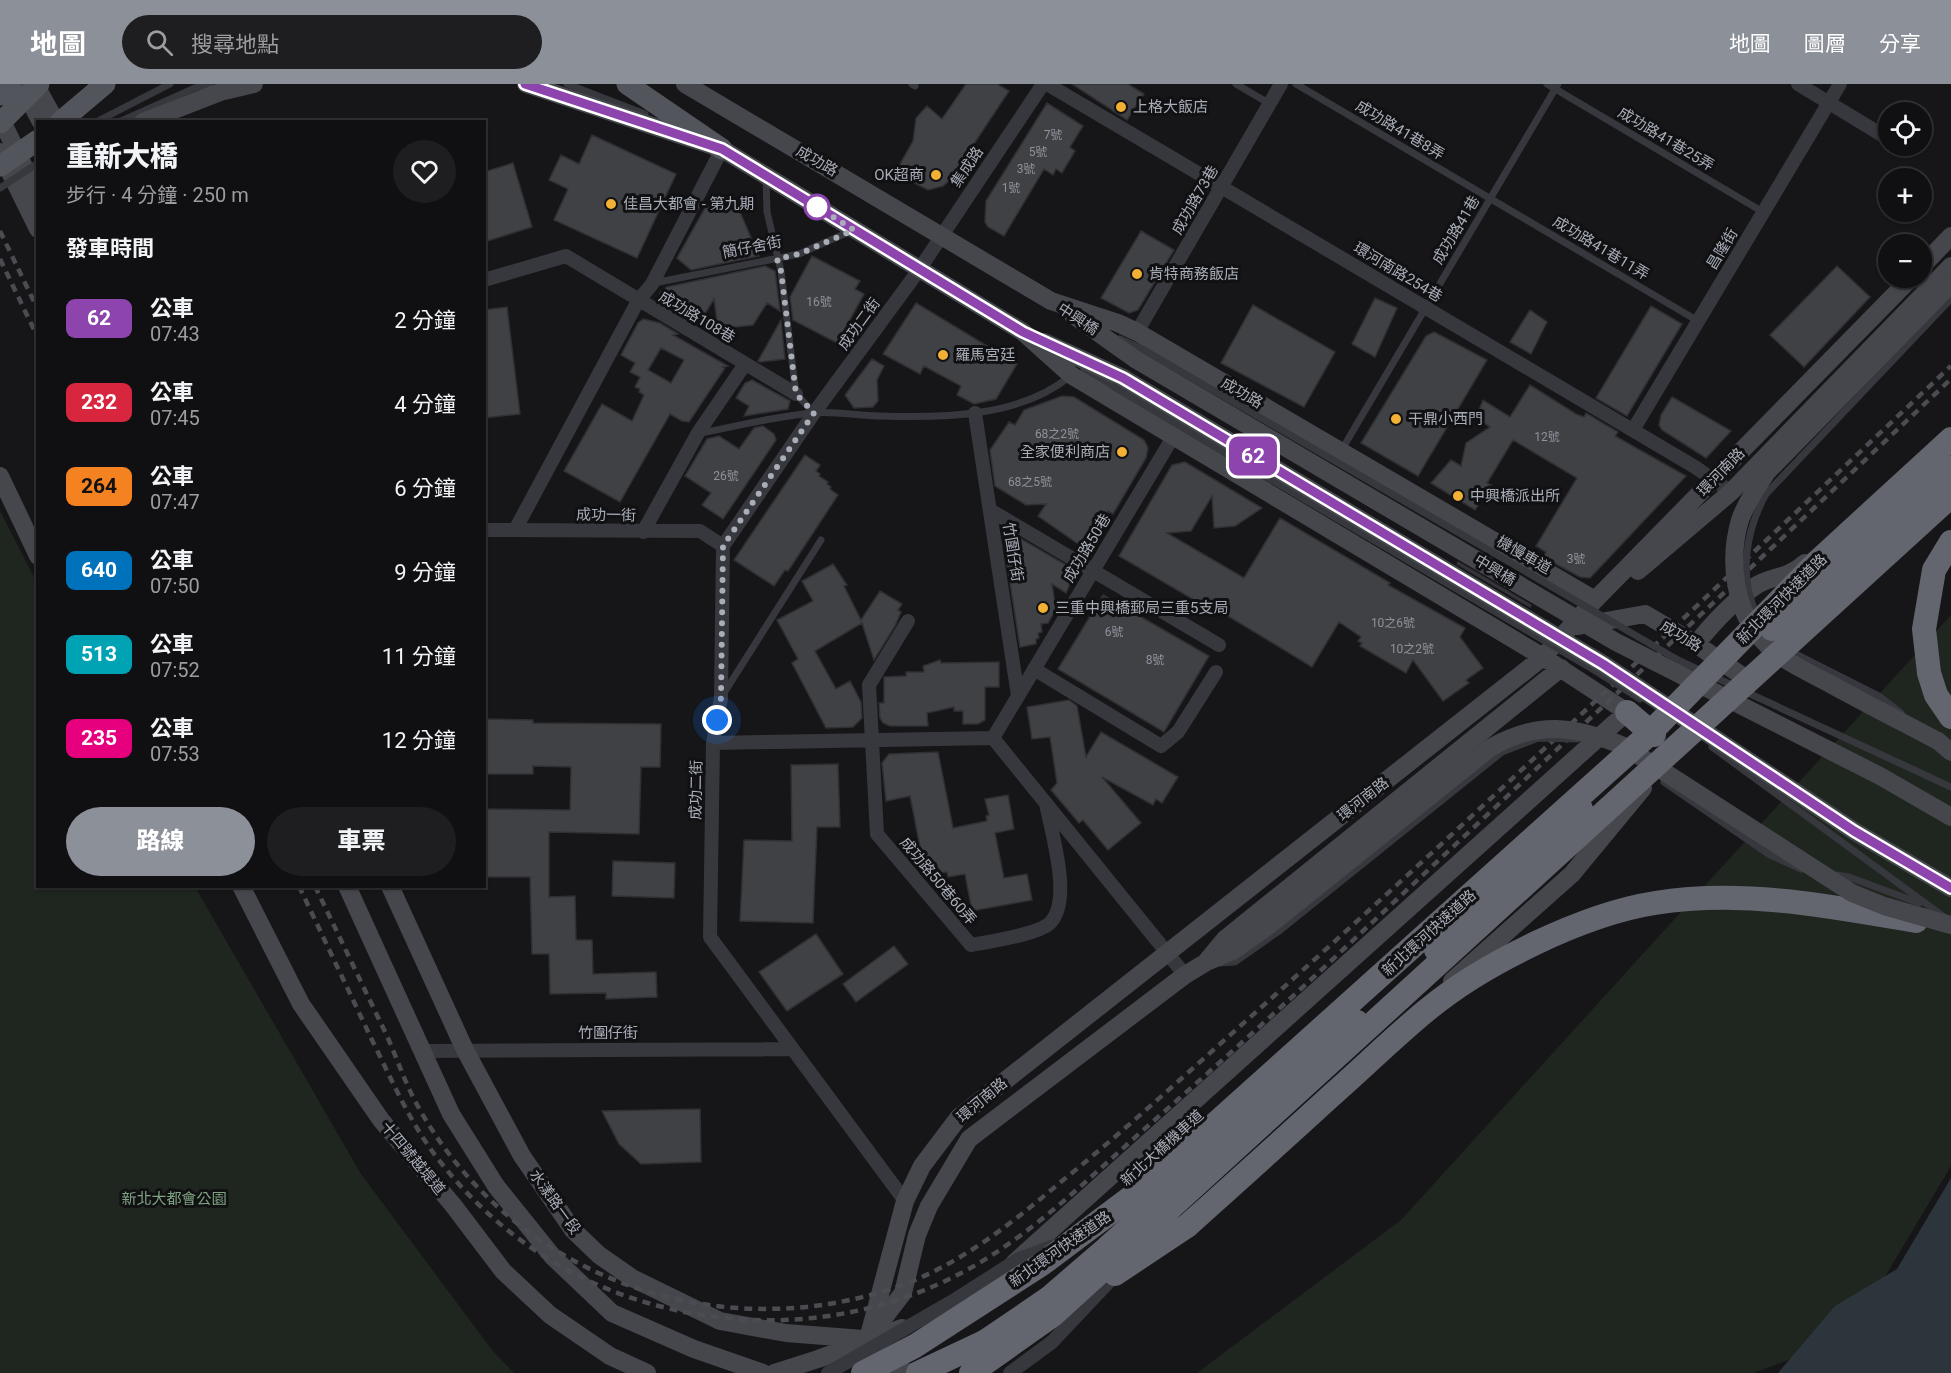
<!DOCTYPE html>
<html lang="zh-TW">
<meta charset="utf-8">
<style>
:root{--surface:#101012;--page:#1e1e20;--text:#f1f3f6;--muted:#9c9d9f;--line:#303032;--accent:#8c9099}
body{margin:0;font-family:Roboto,"Noto Sans TC",sans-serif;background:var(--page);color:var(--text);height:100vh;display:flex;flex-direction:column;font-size:22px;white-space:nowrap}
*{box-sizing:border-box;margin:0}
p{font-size:20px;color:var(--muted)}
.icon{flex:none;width:33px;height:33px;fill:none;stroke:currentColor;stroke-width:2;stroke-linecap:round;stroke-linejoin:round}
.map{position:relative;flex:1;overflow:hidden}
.side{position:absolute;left:36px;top:36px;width:450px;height:768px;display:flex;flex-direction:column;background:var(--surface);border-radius:0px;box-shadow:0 2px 4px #0004,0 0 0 2px var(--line)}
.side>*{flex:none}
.badge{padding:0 12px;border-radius:9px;font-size:21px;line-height:39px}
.tools{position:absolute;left:1878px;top:18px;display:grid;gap:12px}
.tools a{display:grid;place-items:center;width:54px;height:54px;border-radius:50%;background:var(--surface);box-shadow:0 2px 4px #0004,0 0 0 2px var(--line);font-size:30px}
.you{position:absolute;width:30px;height:30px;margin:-15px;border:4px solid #fff;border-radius:50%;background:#1a73e8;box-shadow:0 0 0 9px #1a73e833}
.map>.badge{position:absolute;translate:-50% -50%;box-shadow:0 0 0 3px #fff}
h2{padding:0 30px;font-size:22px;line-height:54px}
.round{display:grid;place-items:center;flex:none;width:63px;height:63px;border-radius:32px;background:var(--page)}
.overview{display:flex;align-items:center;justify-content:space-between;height:102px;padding:0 30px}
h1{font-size:28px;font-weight:800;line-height:45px}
.button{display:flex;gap:12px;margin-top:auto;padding:12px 30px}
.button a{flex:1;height:69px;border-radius:36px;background:var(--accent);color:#fff;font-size:24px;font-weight:800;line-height:69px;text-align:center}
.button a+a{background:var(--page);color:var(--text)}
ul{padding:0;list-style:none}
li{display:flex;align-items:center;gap:18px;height:84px;padding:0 30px}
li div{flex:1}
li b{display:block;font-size:22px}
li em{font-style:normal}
li .badge{min-width:66px;font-weight:700;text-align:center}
header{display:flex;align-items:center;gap:36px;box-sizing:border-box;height:84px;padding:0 30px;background:var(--accent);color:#fff}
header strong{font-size:28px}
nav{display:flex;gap:33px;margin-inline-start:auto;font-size:21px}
.search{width:420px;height:54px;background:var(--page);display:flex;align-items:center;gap:15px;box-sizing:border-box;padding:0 21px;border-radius:33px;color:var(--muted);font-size:22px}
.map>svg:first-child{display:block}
.green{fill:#1e261f}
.water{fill:#2c353c}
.building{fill:#404145;stroke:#303034;stroke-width:1.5;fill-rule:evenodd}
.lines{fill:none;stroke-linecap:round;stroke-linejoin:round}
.lane{stroke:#37383d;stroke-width:7}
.street{stroke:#37383d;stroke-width:14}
.secondary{stroke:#45474d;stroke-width:18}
.primary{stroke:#53555c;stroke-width:21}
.highway{stroke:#63666e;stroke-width:24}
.rail{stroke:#4a4c52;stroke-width:4.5;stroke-dasharray:8 6;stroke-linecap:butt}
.lane-bridge{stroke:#37383d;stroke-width:7}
.street-bridge{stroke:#37383d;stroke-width:14}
.secondary-bridge{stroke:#45474d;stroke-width:18}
.primary-bridge{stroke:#53555c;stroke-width:21}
.highway-bridge{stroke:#63666e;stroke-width:24}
.line-casing{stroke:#fff;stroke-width:14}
.line{stroke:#8e44ad;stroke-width:9}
.walk{stroke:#a8adb8;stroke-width:6;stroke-dasharray:0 10.8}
.poi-dot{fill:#f2b134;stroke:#111113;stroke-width:2}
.stop-dot{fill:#fff;stroke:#8e44ad;stroke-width:3}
.labels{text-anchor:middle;stroke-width:6;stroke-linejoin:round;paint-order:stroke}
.number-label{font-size:12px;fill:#8e929b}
.poi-label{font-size:15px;fill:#a8adb8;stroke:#111113;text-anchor:start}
.street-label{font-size:15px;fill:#a8adb8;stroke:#111113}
.park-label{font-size:15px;fill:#7fa381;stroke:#111113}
</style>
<header>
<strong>地圖</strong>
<div class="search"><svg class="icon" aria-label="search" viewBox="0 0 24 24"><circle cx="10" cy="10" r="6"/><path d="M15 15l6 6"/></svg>搜尋地點</div>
<nav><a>地圖</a><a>圖層</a><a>分享</a></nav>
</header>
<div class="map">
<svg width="1951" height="1289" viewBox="0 0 1951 1289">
<rect width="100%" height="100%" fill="#161618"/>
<path class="green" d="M0,427L37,499L38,802L195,803L361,1090L492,1266L514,1289H0Z
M1951,531V1082L1849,1253L1753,1289H1197L1401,1136Z"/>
<path class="water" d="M1951,1094V1289H1778L1835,1222L1897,1185Z"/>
<path class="building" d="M966,0H997L1009,7L950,96L943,102L928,106L895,89L913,57L916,34L927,22L942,35Z
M1072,0H1128L1144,10L1127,36Z
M1047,19L1083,42L1070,63L1075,67L1062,89L1056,85L1053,91L1044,85L1004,152L988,143L985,138L986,117Z
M592,51L676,90L637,174L554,136L568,105L549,96L561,71L579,80Z
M513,79L532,143L484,158V88Z
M719,113L733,118L740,128L759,172L691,186L677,174L705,124Z
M1141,147L1174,166L1138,226L1129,229L1101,214Z
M812,172L860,197L855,205L864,210L837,259L793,236L790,213Z
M765,182L775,187L780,227L767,219L753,241L718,245L714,215L698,241L659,216L660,209L667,203Z
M1837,182L1870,213L1804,283L1770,251Z
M1375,214L1397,224L1375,273L1352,260Z
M916,219L1017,280L996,315L974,320L957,311L961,302L924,282L920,290L883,270Z
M1253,221L1335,268L1304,323L1221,279Z
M1651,222L1682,240L1627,332L1596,314Z
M507,223L520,330L484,334V226Z
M1530,226L1547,238L1531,270L1510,258Z
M643,235L660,239L678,250L673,251L728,282L722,283L725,284L689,338L682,337L670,330L620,418L564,387L602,320L632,337L644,311L639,308L640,305L635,303L640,293L630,288L635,279L621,271L638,239ZM661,264L684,276L671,299L648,286Z
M781,236L785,275L760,278L758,277Z
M1434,248L1487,276L1418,392L1361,359L1426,252Z
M872,275L884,282L877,296L878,317L873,323L854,324L845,311Z
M752,296L790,317L788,325L744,332L749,322L736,314L745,299Z
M1530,301L1576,330L1584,333L1586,329L1618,348L1615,352L1686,392L1590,494L1580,493L1556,480L1543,473L1546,468L1536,462L1577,394L1513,356L1487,399L1491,401L1475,426L1431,399L1451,376L1461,382L1466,359L1490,343L1476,334L1483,316L1510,333Z
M1062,312L1074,313L1144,356L1148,364L1146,374L1113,430L1108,427L1084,464L1038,432L1046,420L1026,421L995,402L990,366L1009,338L1015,341L1024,326Z
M1672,313L1731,347L1706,374L1662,346L1659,341L1661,331Z
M763,342L774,350L776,356L723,435L702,421L711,409L685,392L707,355L719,352L739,365L754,344Z
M805,371L820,381L816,387L820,390L819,392L828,398L827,400L831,403L830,405L838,411L788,487L785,486L774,502L734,476Z
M1185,378L1262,424L1235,442L1214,444L1212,412L1191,447L1167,449L1244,494L1280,434L1390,499L1388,501L1465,544L1460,553L1483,584L1466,596L1469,599L1443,617L1413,576L1406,589L1360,562L1362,559L1358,557L1361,553L1339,538L1312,583L1215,524L1213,527L1119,472L1172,381Z
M1016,452L1073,485L1074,491L1066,509L1052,500L1056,525L1048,539L1041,540L1042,548L1038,549L1039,554L1036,555V560L1020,563L1003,454Z
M1458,478L1531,521L1530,523L1457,480Z
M833,480L847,501L844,502L861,536L880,507L902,520L898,526L901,528L895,542L874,576L862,539L815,567L836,605L850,597L861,618L862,634L853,643L826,644L792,579L798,575L777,536L813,517L802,497Z
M1103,511L1209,572L1164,648L1058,585Z
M940,576L941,579L999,578V603H985V636L978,640H963V627H954V623L927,629L928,642H890L883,639L880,634L879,619H884V593L906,592V588H924L923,582Z
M1069,616L1077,622L1086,673L1101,648L1178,693L1162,719L1156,715L1153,721L1102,693L1141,739L1108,766L1083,736L1079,739L1051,706L1057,699L1050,653L1032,655L1027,623Z
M484,635L533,636V639L661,640L660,683H641L639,750L549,748V813L575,812L576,856H592L593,890L656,888L657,913L606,915V909L550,910L549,870H532L530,793H484V725L570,726L571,683L533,682V690H484Z
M938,668L953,744L987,737L986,732L989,731L985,715L1008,711L1014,745L995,749L1004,794L1027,790L1032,816L972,827L965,790L948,793L947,788L930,791L928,782L924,783L910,712L886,717L882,679L889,670Z
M838,680L840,743H817L813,839L740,837L744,756L792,757L791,681Z
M613,777L675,779L674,814L612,812Z
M816,850L843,890L787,927L759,888Z
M894,862L908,880L856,918L843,900Z
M700,1025L701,1078L641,1080L619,1060L602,1027Z"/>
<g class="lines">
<path class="lane" d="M567,0L645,30
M912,0L915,2
M1236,0L1270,20
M1296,0L1698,237
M1547,0L1763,128
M96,38L170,0
M119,38L195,4L210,0
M766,95L767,128L781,187L796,310L814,329
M654,199L799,170L851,147
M1120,255L1142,265
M1084,285L1114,303
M701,349C738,342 776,332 813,329C835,327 859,332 881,332C943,334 1020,333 1069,293
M1341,367L1558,0
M724,609L821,456
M1220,879L1235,878L1279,847"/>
<path class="street" d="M1047,0L1695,383L1731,408
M1798,0L1882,51
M484,196L566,172L796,310
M1137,248L1281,0
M975,329L1018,612
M1633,346L1840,0
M990,426L1219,561
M484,446L700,447L723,462
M515,446L638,217L652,200L722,65
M643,448L698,349L745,280
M908,537L869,601L877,750L971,861C988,858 1039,850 1050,839C1073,816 1051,748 1046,719
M1034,585L1161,662L1178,648L1216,588
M993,654L1173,353
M993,654L1185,891
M713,659L993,654
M423,967L792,965
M905,1117L710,853L713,659L721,614L723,462L814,329L919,186L1043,0"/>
<path class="secondary" d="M35,0L56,38
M526,0L722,65L1023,248L1071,291L1543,573L1627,628L1014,1179
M685,0L1051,217L1118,239L1137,248L1595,516
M22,2L41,38
M0,33L38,112
M143,38L220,8L254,0
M0,68L38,145
M1922,182L1951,152
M1073,231L1135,275
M1044,258L1123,294
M0,392L38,472
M1638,487L1731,408L1951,182
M1578,542L1645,530L1696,560L1748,596
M1696,560C1713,539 1732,518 1754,503C1771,491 1786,496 1805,479
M241,802L301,920L381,1036L453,1121L503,1187L550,1231L610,1272L647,1289
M347,802L451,1030L496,1102L553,1173L612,1229L694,1265L763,1289
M390,802L465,966L522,1072L573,1146L599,1171L632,1194L720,1237L786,1249L863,1255
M1209,877L1233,867L1267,843
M1452,897L1572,790L1643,704
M876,1244L903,1209L917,1151L929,1122L969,1055L1185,891L1205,879L1225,855L1561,584
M868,1255L905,1117L922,1082L959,1033L1543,573L1595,516L1911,194
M774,1289L818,1275L902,1244
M890,1289L916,1288L929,1282"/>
<path class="primary" d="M627,0L722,65
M0,11L11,0
M60,38L105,0"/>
<path class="highway" d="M1951,458L1934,486L1924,545L1929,589L1936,611L1951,633
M1627,628L1654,651
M1436,866L1494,812L1581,725
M1187,1142C1235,1099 1284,1055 1332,1011C1364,983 1394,953 1427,926C1482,880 1584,830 1655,819C1743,805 1830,822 1916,837
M986,1257L1049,1214L1107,1164L1357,938"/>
<path class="rail" d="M0,147L38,226
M0,175L38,254
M299,802C323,853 347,903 371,954C393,998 411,1042 442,1080C497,1150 576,1202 663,1223C780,1253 905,1232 1004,1163C1056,1128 1102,1082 1149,1041C1222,977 1294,912 1364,846C1560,663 1756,479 1951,295
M315,802C339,852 363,902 387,952C396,972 403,993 413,1013C438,1062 475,1106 518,1140C627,1226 775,1248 905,1200C965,1177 1013,1138 1062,1097C1119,1051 1174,1001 1229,952C1475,734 1712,507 1951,282"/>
<path class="lane-bridge" d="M0,104L38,79
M1142,265L1678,576L1734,602
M1114,303L1599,589L1640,615
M1757,531C1738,493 1746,446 1766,410L1951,215
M1788,566L1879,612L1901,629
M1744,607L1951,703
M1712,663L1943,832
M1664,698L1770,771L1801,785
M1836,791L1849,793L1919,819
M1279,847L1502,668L1538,654L1577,655"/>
<path class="street-bridge" d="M828,1289L958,1214L1019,1175L1054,1162
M1010,1289L1052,1258L1120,1186"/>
<path class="secondary-bridge" d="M1951,200L1767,388C1757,403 1746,419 1740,436C1728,477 1734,529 1766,560C1784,578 1810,589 1832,601C1867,620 1902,638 1938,657L1951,668
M1135,275L1616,558L1880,692L1951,733
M1123,294L1603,580L1854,747L1951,804
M1267,843L1490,664C1538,636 1574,642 1624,662L1852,809L1884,822L1951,841"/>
<path class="primary-bridge" d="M0,39L39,0
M0,82L38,56"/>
<path class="highway-bridge" d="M1772,545L1951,384
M1115,1190L1187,1142
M863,1289L915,1262L1042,1180L1146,1102L1647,652L1818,477L1951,355
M918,1289L986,1257
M971,1289L1053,1231L1951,412"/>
</g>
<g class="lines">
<defs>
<path id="line" d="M525,0L722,65L1023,248L1123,294L1603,580L1854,747L1951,804"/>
</defs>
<use href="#line" class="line-casing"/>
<use href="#line" class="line"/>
<path class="walk" d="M717,636L721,614L723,462L814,329L796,310L781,187L777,175L799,170L854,146L817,123"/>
</g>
<g class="poi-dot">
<circle cx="1121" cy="23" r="6"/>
<circle cx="936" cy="91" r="6"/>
<circle cx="611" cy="120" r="6"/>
<circle cx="1137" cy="190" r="6"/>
<circle cx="943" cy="271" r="6"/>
<circle cx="1396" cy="335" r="6"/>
<circle cx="1122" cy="368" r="6"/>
<circle cx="1458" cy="412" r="6"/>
<circle cx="1043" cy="524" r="6"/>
</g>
<circle class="stop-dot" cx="817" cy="123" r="12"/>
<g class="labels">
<g class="number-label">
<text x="1053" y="55">7號</text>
<text x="1038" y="72">5號</text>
<text x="1026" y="89">3號</text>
<text x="1011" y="108">1號</text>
<text x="819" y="222">16號</text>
<text x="1057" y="354">68之2號</text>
<text x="1547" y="357">12號</text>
<text x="726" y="396">26號</text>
<text x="1030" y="402">68之5號</text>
<text x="1576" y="479">3號</text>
<text x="1393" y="543">10之6號</text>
<text x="1114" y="552">6號</text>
<text x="1412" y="569">10之2號</text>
<text x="1155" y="580">8號</text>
</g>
<g class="poi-label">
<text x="1133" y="28">上格大飯店</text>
<text x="924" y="96" text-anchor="end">OK超商</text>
<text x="623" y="125">佳昌大都會 - 第九期</text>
<text x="1149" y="195">肯特商務飯店</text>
<text x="955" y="276">羅馬宮廷</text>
<text x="1408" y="340">干鼎小西門</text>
<text x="1110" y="373" text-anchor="end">全家便利商店</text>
<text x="1470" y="417">中興橋派出所</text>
<text x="1055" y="529">三重中興橋郵局三重5支局</text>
</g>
<g class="street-label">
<text transform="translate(1400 46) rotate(31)" y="5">成功路41巷8弄</text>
<text transform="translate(1666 55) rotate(31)" y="5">成功路41巷25弄</text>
<text transform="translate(817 77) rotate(30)" y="5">成功路</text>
<text transform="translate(967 83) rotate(-56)" y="5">集成路</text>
<text transform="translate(1195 116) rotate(-60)" y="5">成功路73巷</text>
<text transform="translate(1456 146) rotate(-59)" y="5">成功路41巷</text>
<text transform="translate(752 163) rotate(-11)" y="5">簡仔舍街</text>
<text transform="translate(1601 164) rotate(31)" y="5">成功路41巷11弄</text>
<text transform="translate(1722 165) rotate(-59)" y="5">昌隆街</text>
<text transform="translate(1398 188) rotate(31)" y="5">環河南路254巷</text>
<text transform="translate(697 233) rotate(31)" y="5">成功路108巷</text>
<text transform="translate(1078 235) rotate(33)" y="5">中興橋</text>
<text transform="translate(859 240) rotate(-54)" y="5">成功二街</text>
<text transform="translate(1242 309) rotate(30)" y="5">成功路</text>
<text transform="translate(1721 388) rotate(-46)" y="5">環河南路</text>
<text transform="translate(606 431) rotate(1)" y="5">成功一街</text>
<text transform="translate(1087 464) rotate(-59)" y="5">成功路50巷</text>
<text transform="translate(1013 468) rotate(81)" y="5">竹圍仔街</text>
<text transform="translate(1524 471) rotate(30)" y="5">機慢車道</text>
<text transform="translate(1495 486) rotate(31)" y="5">中興橋</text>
<text transform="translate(1782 515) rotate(-45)" y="5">新北環河快速道路</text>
<text transform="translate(1681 552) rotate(31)" y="5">成功路</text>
<text transform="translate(696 706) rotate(-89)" y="5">成功二街</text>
<text transform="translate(1363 715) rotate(-38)" y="5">環河南路</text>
<text transform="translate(938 797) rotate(50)" y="5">成功路50巷60弄</text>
<text transform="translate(1429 849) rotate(-42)" y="5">新北環河快速道路</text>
<text x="608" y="954">竹圍仔街</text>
<text transform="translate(982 1016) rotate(-40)" y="5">環河南路</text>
<text transform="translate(1162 1064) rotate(-42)" y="5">新北大橋機車道</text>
<text transform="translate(413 1074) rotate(50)" y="5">十四號越堤道</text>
<text transform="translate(555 1118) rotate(54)" y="5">水漾路一段</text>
<text transform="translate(1060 1165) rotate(-35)" y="5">新北環河快速道路</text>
</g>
<g class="park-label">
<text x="174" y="1120">新北大都會公園</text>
</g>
</g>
</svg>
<div class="tools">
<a><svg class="icon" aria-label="locate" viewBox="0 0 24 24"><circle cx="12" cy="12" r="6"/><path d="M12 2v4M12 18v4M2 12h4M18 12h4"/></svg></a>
<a>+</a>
<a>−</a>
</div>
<div class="you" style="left:717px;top:636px"></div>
<b class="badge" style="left:1253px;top:372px;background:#8e44ad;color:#fff">62</b>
<section class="side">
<div class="overview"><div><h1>重新大橋</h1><p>步行 · 4 分鐘 · 250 m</p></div><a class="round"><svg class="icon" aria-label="heart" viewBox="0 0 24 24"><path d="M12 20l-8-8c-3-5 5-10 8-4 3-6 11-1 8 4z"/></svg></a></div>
<h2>發車時間</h2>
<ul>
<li><span class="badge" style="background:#8e44ad;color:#fff">62</span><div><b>公車</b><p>07:43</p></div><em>2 分鐘</em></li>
<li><span class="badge" style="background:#d7263d;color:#fff">232</span><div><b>公車</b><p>07:45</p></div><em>4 分鐘</em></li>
<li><span class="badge" style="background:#f58220;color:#111">264</span><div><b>公車</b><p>07:47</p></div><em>6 分鐘</em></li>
<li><span class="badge" style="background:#0072bc;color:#fff">640</span><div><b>公車</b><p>07:50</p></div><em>9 分鐘</em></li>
<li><span class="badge" style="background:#00a3b4;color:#fff">513</span><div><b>公車</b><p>07:52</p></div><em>11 分鐘</em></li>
<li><span class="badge" style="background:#e6007e;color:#fff">235</span><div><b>公車</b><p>07:53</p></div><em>12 分鐘</em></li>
</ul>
<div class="button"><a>路線</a><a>車票</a></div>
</section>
</div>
